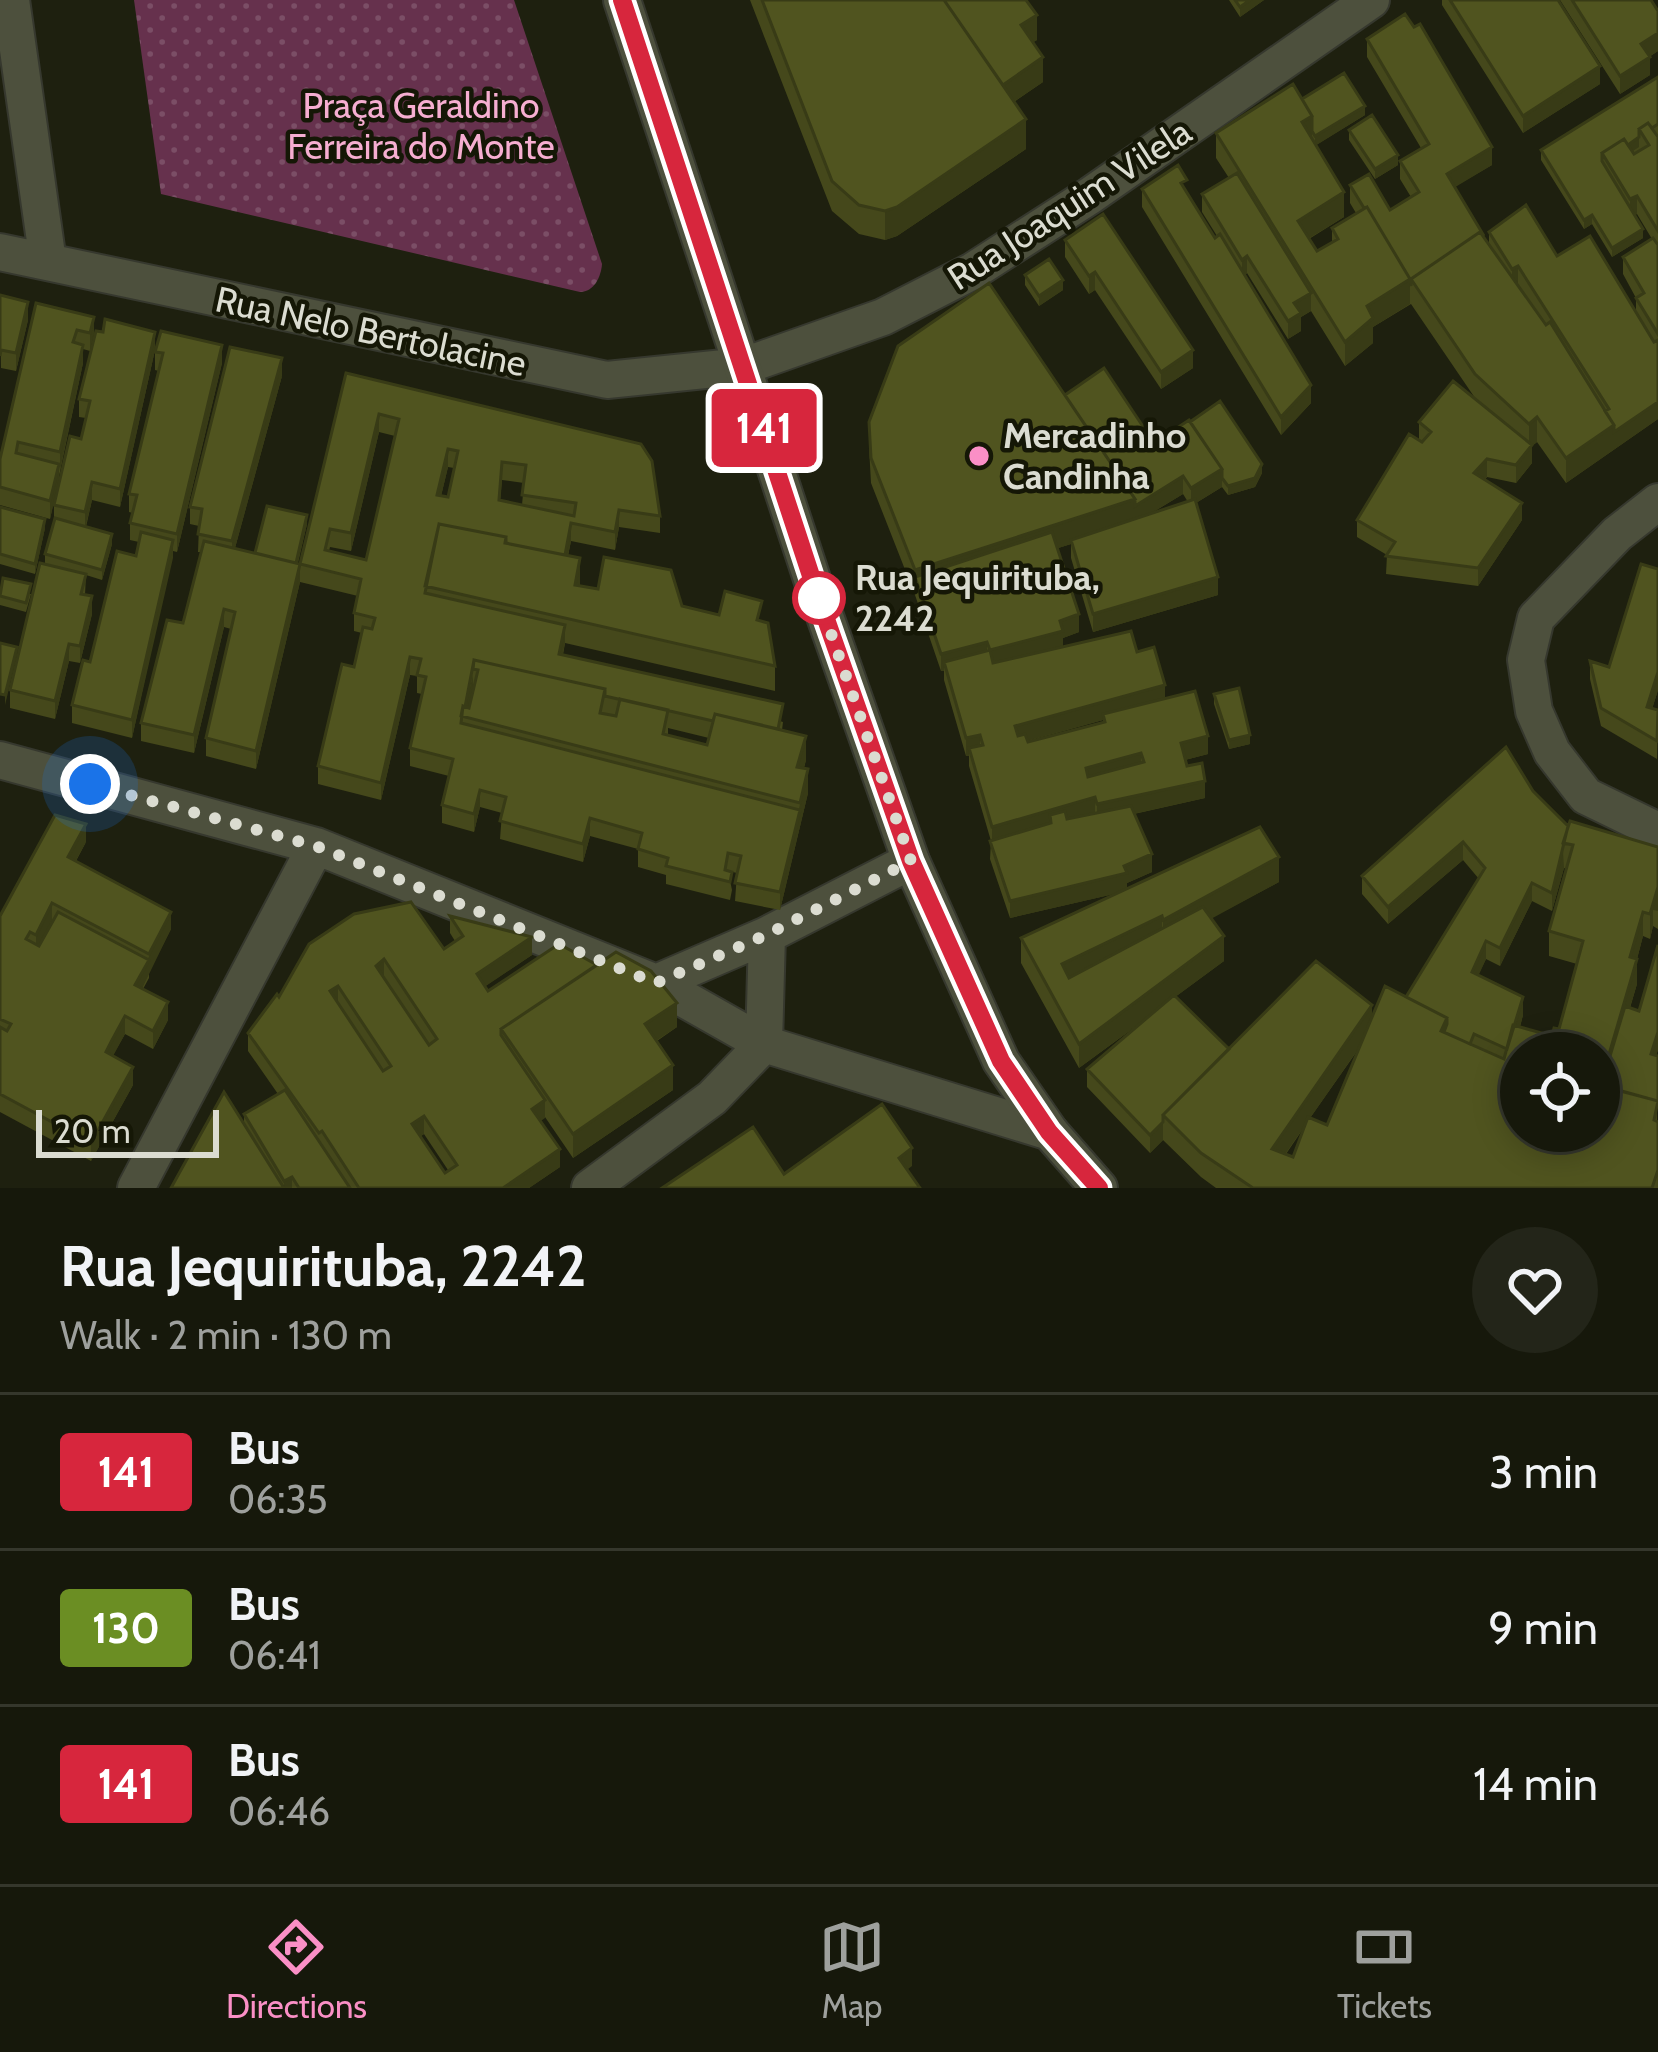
<!DOCTYPE html>
<meta charset="utf-8">
<style>
:root{--surface:#16180b;--page:#232519;--text:#f1f3f6;--muted:#9ea09d;--line:#35372c;--accent:#fa8fc6}
body{margin:0;font-family:Cabin,sans-serif;background:var(--page);color:var(--text);height:100vh;display:flex;flex-direction:column;font-size:45px;white-space:nowrap}
*{box-sizing:border-box;margin:0}
p{font-size:39px;color:var(--muted)}
.icon{flex:none;width:66px;height:66px;fill:none;stroke:currentColor;stroke-width:2;stroke-linecap:round;stroke-linejoin:round}
.map{position:relative;height:1188px;overflow:hidden}
.side{display:flex;flex-direction:column;background:var(--surface);flex:1}
.side>*{flex:none}
.badge{padding:0 24px;border-radius:9px;font-size:42px;line-height:78px}
.tools{position:absolute;left:1500px;top:1032px;display:grid;gap:24px}
.tools a{display:grid;place-items:center;width:120px;height:120px;border-radius:50%;background:var(--surface);box-shadow:0 6px 30px #0003,0 0 0 3px var(--line);font-size:60px}
.scale{position:absolute;left:36px;bottom:30px;width:183px;box-sizing:border-box;padding-left:12px;border:6px solid #dbdcd1;border-top:0;font-size:33px;line-height:42px;white-space:nowrap;color:#dbdcd1;-webkit-text-stroke:9px #151706;paint-order:stroke}
.you{position:absolute;width:60px;height:60px;margin:-30px;border:9px solid #fff;border-radius:50%;background:#1a73e8;box-shadow:0 0 0 18px #1a73e833}
.map>.badge{position:absolute;translate:-50% -50%;box-shadow:0 0 0 6px #fff}
.round{display:grid;place-items:center;flex:none;width:126px;height:126px;border-radius:63px;background:var(--page)}
.head{display:flex;align-items:center;justify-content:space-between;height:204px;padding:0 60px}
h1{font-size:57px;font-weight:700;line-height:90px}
ul{padding:0;list-style:none}
li{display:flex;align-items:center;gap:36px;height:156px;padding:0 60px;border-top:3px solid var(--line)}
li div{flex:1}
li b{display:block;font-size:45px}
li em{font-style:normal}
li .badge{min-width:132px;font-weight:700;text-align:center}
.menu{display:flex;justify-content:space-around;align-items:center;height:168px;border-top:3px solid var(--line);background:var(--surface);font-size:33px;color:var(--muted)}
.menu a{display:grid;justify-items:center;gap:6px}
.menu .selected{color:var(--accent)}
.map>svg:first-child{display:block}
.park{fill:url(#park-dots)}
.lines{fill:none;stroke-linecap:round;stroke-linejoin:round}
.street-casing{stroke:#36382e;stroke-width:40}
.secondary-casing{stroke:#36382e;stroke-width:40}
.street{stroke:#4d503d;stroke-width:36}
.secondary{stroke:#4d503d;stroke-width:36}
.wall{fill:#45481b;fill-rule:evenodd}
.shaded-wall{fill:#383b16}
.building{fill:#50541f;stroke:#383b16;stroke-width:3;fill-rule:evenodd}
.line-casing{stroke:#fff;stroke-width:27}
.line{stroke:#d7263d;stroke-width:18}
.walk{stroke:#dbdcd1;stroke-width:12;stroke-dasharray:0 21.6}
.poi-dot{fill:#fa8fc6;stroke:#151706;stroke-width:4.5}
.stop-dot{fill:#fff;stroke:#d7263d;stroke-width:6}
.labels{text-anchor:middle;stroke-width:9;stroke-linejoin:round;paint-order:stroke}
.park-label{font-size:36px;fill:#f6aed1;stroke:#151706}
.street-label{font-size:36px;fill:#dbdcd1;stroke:#151706}
.poi-label{font-size:36px;font-weight:bold;fill:#dbdcd1;stroke:#151706;text-anchor:start}
.stop-label{font-size:36px;font-weight:bold;fill:#dbdcd1;stroke:#151706;text-anchor:start}
</style>
<div class="map">
<svg width="1658" height="1188" viewBox="0 0 1658 1188">
<defs>
<pattern id="park-dots" width="8" height="8" patternUnits="userSpaceOnUse" patternTransform="scale(3)"><rect width="8" height="8" fill="#66314d"/><path d="M2 2h.1M6 6h.1" fill="none" stroke="#7b4e66" stroke-width="1.8" stroke-linecap="round"/></pattern>
</defs>
<rect width="100%" height="100%" fill="#1e200f"/>
<path class="park" d="M134,0H514L602,264C601,277 594,292 580,292L161,194Z"/>
<g class="lines">
<defs>
<path id="street" d="M11,0L48,262
M0,252L607,380L744,366L883,317L973,271L1091,195L1371,0
M1658,502L1617,534L1536,618L1526,660L1534,711L1552,752L1586,796L1658,831
M0,760L316,846L656,983L764,1044L1050,1132
M656,983L767,935L911,861
M136,1188L316,846
M590,1188L712,1098L764,1044L767,935"/>
<path id="secondary" d="M622,0L814,585L911,861L1001,1061L1050,1132L1099,1188"/>
</defs>
<use href="#street" class="street-casing"/>
<use href="#secondary" class="secondary-casing"/>
<use href="#street" class="street"/>
<use href="#secondary" class="secondary"/>
</g>
<path class="wall" d="M750,0H1026L1037,40L1033,42L1043,82L1014,102L1026,149L897,236L885,240L859,234L832,211Z
M1229,0H1264L1240,17Z
M1442,0H1558L1600,84L1523,133L1442,5Z
M1560,0H1651L1658,11V51L1649,57L1650,75L1620,94Z
M1367,39L1492,165L1454,187L1489,245V232L1557,256L1636,311V298L1623,274V257L1652,239L1637,214L1635,215L1643,238L1612,257L1592,224L1584,229L1541,160V150L1658,77V419L1566,483L1537,442L1532,446V463L1516,483L1487,477L1485,480L1522,520L1478,586L1386,574L1387,555L1357,537V520L1419,440V422L1475,398L1411,304L1373,327V343L1345,366L1311,311L1301,317V331L1288,339L1247,273L1245,275L1311,403L1281,435L1142,207V189L1187,192L1215,238L1217,236L1202,212V194L1229,178L1216,158V133L1302,99L1365,115L1316,145L1344,217L1309,239L1317,251L1332,242V228L1356,213L1350,203V185L1390,210L1411,197L1400,179V161L1421,148L1367,57Z
M1349,130L1398,165L1375,179L1349,140Z
M1065,240L1193,368L1161,389L1095,290L1089,294L1065,257Z
M1025,275L1063,290L1039,306L1025,285Z
M0,295L28,320L16,371L1,368Z
M36,303L94,317L90,351L83,349V363L50,519L0,505V459Z
M155,350L120,507L92,500L86,527L112,544L102,580L86,575L85,595L92,614L80,663L69,661L55,719L10,708V690L45,564V554L54,521V505L81,439L86,418L79,417V399Z
M155,352L222,363L177,552L173,551L132,738L72,723V705L136,556L139,542L130,540V523L133,513L129,512V494L159,371L155,370Z
M346,373L660,516V533L619,527L615,550L571,541L568,556L580,583V586L719,615L762,621L775,666V691L565,643L563,655L783,722L782,730L806,760L804,768L808,793L780,910L735,901L737,873L728,871L732,890L730,900L666,884V875L638,867V849L590,836L583,862L500,839L502,813L480,807L474,832L442,823V805L449,776L410,766V748L422,694L417,693V676L410,675L381,800L318,784V766L354,667L362,633L354,631V613L358,596L300,582L256,769L206,756V738L231,629L224,627L194,753L141,741V723L183,623L201,552H198L199,526L190,524V507L282,376L235,548L255,553L307,524L298,563L300,564ZM379,432L395,436L366,560L329,551L330,547L351,551ZM448,467L454,468L448,497L441,496ZM502,480L524,483L522,505L500,501ZM668,728L709,738L707,745L668,735Z
M1065,395L1154,443L1262,473L1255,487L1228,495L1222,487L1196,503L1218,595L1093,632L1071,558V544L1058,548L1079,632L1063,638V647L1137,652L1165,699L1208,754L1185,760L1187,766L1205,798L1134,814L1152,872L1127,883V889L1279,882L1211,918L1224,961L1175,997L1229,1049L1372,1017L1406,997L1479,879L1463,860L1388,924L1362,894V876L1533,791L1568,826L1658,847V929L1653,926L1650,939L1643,936L1637,959V984L1630,1008L1639,1011L1658,945V1050L1656,1055L1658,1188H1216L1201,1177L1163,1140L1150,1153L1087,1087V1069L1146,1019L1079,1068L1021,963V938L1118,893L1010,918L990,859L991,841L969,766V756H966L944,680V671H941L915,595L871,483L869,447V422ZM1183,494L1188,502L1150,514ZM1103,720V723L1028,742V741ZM1564,868L1566,869L1549,931V956L1577,964L1559,1029L1552,1036L1520,1027L1523,1015L1478,975L1486,959L1500,966L1532,901L1552,911ZM1360,1047L1327,1125L1310,1118ZM1521,1053H1599V1131H1521ZM1305,1126L1293,1157L1286,1154Z
M0,507L45,528L35,574L0,564Z
M1658,569V690L1652,709L1658,710L1657,759L1601,726L1590,679V661L1609,667Z
M0,591L31,594L26,612L0,605Z
M1214,694L1250,744L1229,749L1214,704Z
M86,842L76,861L171,929L149,972V978L143,989L168,1020L153,1049L125,1034L113,1055L133,1085L91,1161L0,1112V916Z
M450,916L532,955L485,986L488,991L677,1027L657,1041L673,1090L573,1158L545,1117L540,1121L560,1167L529,1188H171L244,1123V1114L278,1094L248,1051V1033L279,997L309,944L444,949L455,941L450,933ZM424,1134L448,1170L445,1173L421,1136Z"/>
<path class="shaded-wall" d="M1250,0H1264L1240,17V7Z
M1037,15V40L1021,50V25Z
M1658,33V51L1641,62V44Z
M1043,57V82L1000,111V87Z
M1650,57V75L1620,94V76Z
M1600,66V84L1523,133V116Z
M1365,106V115L1315,146V136Z
M1312,116V140L1302,122Z
M1026,119V149L897,236L885,240V211Z
M1639,137V147L1610,166L1606,159Z
M1492,147V165L1447,192V174Z
M1398,155V165L1375,179V169Z
M1344,192V217L1298,245V221Z
M1637,196V214L1630,217V199Z
M1592,215V224L1584,229V220Z
M1643,229V238L1612,257V248Z
M1247,256V273L1242,278V260Z
M1518,266V284L1512,287V269Z
M1095,272V290L1089,294V276Z
M1410,279V304L1373,327V343L1345,366V342L1367,306Z
M1063,280V290L1039,306V296Z
M1311,293V311L1301,317V331L1288,339V321L1294,303Z
M28,302V320L16,371V353Z
M94,317V335L90,351V333Z
M155,332V350L120,507V489Z
M83,345V363L60,470V452Z
M222,345V363L177,552V534Z
M1193,350V368L1161,389V372Z
M282,358V376L232,559V541Z
M1311,385V403L1281,435V417Z
M1658,402V419L1566,483V458L1614,425Z
M379,414V432L351,551V533Z
M1537,417V442L1532,446V463L1516,483V465L1529,449V424Z
M448,449V467L437,513V495Z
M1487,459V477L1474,491V473Z
M59,464V482L50,519V501Z
M1262,464V473L1255,487L1228,495V486Z
M1222,469V487L1191,506V488Z
M1183,476V494L1135,523L921,593L915,577V570Z
M92,482V500L85,529V512Z
M1522,503V520L1478,586V568Z
M619,510V527L615,550V532Z
M307,515V524L295,573V563Z
M45,519V528L35,574V564Z
M571,523V541L564,574V556Z
M112,534V544L102,580V570Z
M173,540V558L132,738V720Z
M580,558V583L575,610V585Z
M300,564V582L256,769V751Z
M1218,577V595L1093,632V614Z
M92,596V614L80,663V646Z
M224,609V627L194,753V735Z
M1079,614V632L1063,638V649L990,667V650Z
M565,625V643L559,671V654Z
M987,642V659L944,662V671H941V654Z
M69,644V661L55,719V701Z
M17,647V656L5,705V695Z
M410,657V675L381,800V783Z
M1658,672V690L1647,725V707Z
M473,675V692L467,718L463,717Z
M1165,685V703L1103,714V720L1015,744V726Z
M980,735V753L969,748V756H966V738Z
M1250,735V744L1229,749V740Z
M806,736V760L797,791V767Z
M1208,736V754L1181,761V743Z
M1141,753V771L1086,785V768Z
M808,769V793L780,910V892Z
M1205,781V798L1097,822V804Z
M480,790V807L474,832V814Z
M1095,797V815L1051,827L1050,815V828L992,845V827Z
M590,818V836L583,862V844Z
M86,824V842L68,875V857Z
M1463,842V860L1388,924V907Z
M1563,852L1564,868L1552,911V893Z
M1152,854V872L1127,883V891L1010,918V901L1124,866Z
M1279,857V882L1163,945V920Z
M1532,883V901L1500,966V948Z
M1658,887V911L1653,910V926L1650,939V914Z
M52,903V920L36,953V935Z
M171,912V929L135,1003V985Z
M1643,912V936L1637,959V984L1604,1093L1600,1085L1630,957Z
M1162,916V940L1062,989V964Z
M1224,936V961L1079,1068V1044Z
M532,937V955L477,992V974Z
M1486,941V959L1472,990V972Z
M384,959V977L376,966Z
M338,986V1004L330,991Z
M1523,997V1015L1509,1067L1511,1061V1086L1504,1077L1509,1050Z
M168,1002V1020L153,1049V1031Z
M677,1003V1027L645,1048V1024Z
M1372,1005V1029L1272,1173V1149Z
M125,1016V1034L106,1069V1052Z
M1658,1032V1050L1651,1071V1054Z
M673,1065V1090L573,1158V1134Z
M133,1067V1085L91,1161V1143Z
M545,1100V1118L532,1127V1109Z
M424,1116V1134L412,1142V1124Z
M1163,1122V1140L1150,1153V1135Z
M912,1148V1166L899,1176V1158Z
M560,1149V1167L529,1188H503Z
M292,1177V1188H284V1181Z"/>
<path class="building" d="M762,0H944L1026,119L897,207L885,211L859,205L832,181Z
M944,0H1026L1037,15L1021,25L1043,57L1003,85Z
M1235,0H1250L1240,7Z
M1450,0H1558L1600,66L1523,116Z
M1572,0H1651L1658,11V33L1641,44L1650,57L1620,76Z
M1405,14L1414,27L1420,24L1492,147L1447,174L1484,236L1480,232L1411,279V286L1410,279L1367,207L1364,208L1350,185L1369,174L1390,210L1419,192L1400,161L1429,144L1367,39Z
M1344,73L1365,106L1315,136L1312,131V116L1302,99Z
M1658,77V124L1652,128L1648,123L1639,129V137L1628,145L1624,139L1602,153V161L1643,229L1612,248L1592,215L1584,220L1541,150Z
M1293,84L1312,116L1302,122L1344,192L1298,221L1317,251L1338,239L1332,228L1367,207L1410,279L1367,306L1373,318L1345,342L1216,133Z
M1372,115L1398,155L1375,169L1349,130Z
M1648,123L1658,137V231L1637,196L1630,199L1602,153L1624,139L1634,154L1649,145L1639,129Z
M1178,165L1187,180L1181,183L1215,238L1220,234L1311,385L1281,417L1142,189Z
M1237,173L1311,293L1294,303L1301,313L1288,321L1247,256L1242,260L1202,194Z
M1526,205L1557,256L1590,236L1654,342L1658,340V402L1614,432V425L1605,411L1609,409L1518,266L1512,269L1489,232Z
M1103,214L1193,350L1161,372L1095,272L1089,276L1065,240Z
M1480,232L1546,325L1550,322L1614,425L1566,458L1537,417L1529,424L1475,374L1411,279Z
M1653,238L1658,245V334L1636,298L1644,293L1623,257Z
M1049,259L1063,280L1039,296L1025,275Z
M989,283L1135,499L915,570L871,458L869,422L898,346Z
M0,295L28,302L16,353L1,350L0,356Z
M36,303L94,317L90,333L77,330L73,342L83,345L60,452L18,442L16,453L59,464L50,501L0,487V459Z
M105,319L155,332L120,489L92,482L85,512L54,505L70,436L81,439L90,401L79,399L96,331L103,332Z
M161,331L222,345L177,534L130,523L137,495L129,494L163,353L155,352Z
M230,347L282,358L232,541L198,534L202,509L190,507Z
M1104,368L1154,443L1189,420L1222,469L1191,488L1183,476L1135,506V499L1065,395Z
M346,373L641,444L652,461L660,516L619,510L615,532L571,523L565,555L506,543V537L439,524L425,593L565,625L559,654L783,704L778,729L715,714L713,721L605,696V689L474,660L465,707L463,706L461,723L800,810L780,892L735,883L741,856L728,853L725,870L732,872L730,882L666,866L668,858L638,849L642,833L590,818L583,844L500,821L506,797L480,790L474,814L442,805L453,759L410,748L426,677L417,675L421,659L410,657L381,783L318,766L342,664L354,667L363,627L372,629L375,618L354,613L361,579L300,564ZM379,414L399,419L366,560L325,550L330,529L351,533ZM448,449L458,451L448,497L437,495ZM502,462L526,465L522,495L576,503L574,516L499,500Z
M1453,381L1532,445L1516,465L1487,459L1474,473L1522,503L1478,568L1386,556L1395,542L1357,520L1409,434L1422,442L1431,432L1419,422Z
M1220,401L1262,464L1255,478L1228,486L1222,478V469L1190,422Z
M1195,499L1218,577L1093,614L1071,540Z
M267,506L307,515L296,563L255,553Z
M0,507L45,519L35,564L0,554Z
M55,518L112,534L102,570L45,554Z
M439,524L506,537L505,543L580,558L575,585L598,589L604,557L671,570L682,606L719,615L725,591L762,601L757,620L768,623L775,666L425,586Z
M141,532L173,540L132,720L72,705L83,660L90,662L117,551L136,556Z
M1052,532L1079,614L1060,621L1063,631L990,650L987,642L941,654L915,577Z
M204,541L300,564L256,751L206,738L235,612L224,609L194,735L141,723L167,620L183,623Z
M40,563L86,574L81,594L92,596L80,646L69,644L55,701L10,690Z
M1641,564L1658,569V672L1647,707L1658,710L1657,741L1601,708L1590,661L1609,667Z
M3,578L31,584L26,603L0,596Z
M1131,631L1137,652L1154,647L1165,685L1015,726L1018,736L1025,734L1028,742L1105,722L1103,714L1195,691L1208,736L1181,743L1187,766L1202,763L1205,781L1097,804L1095,797L992,827L969,748L983,745L980,735L966,738L944,662L990,650L993,663ZM1141,753L1144,762L1088,777L1086,768Z
M0,643L17,647L5,695L0,694Z
M474,660L605,689L600,713L616,716L620,699L668,710L663,734L707,745L715,714L806,736L797,767L808,769L800,803L461,716L463,706L469,708L478,670L473,669Z
M1239,688L1250,735L1229,740L1214,694Z
M1506,747L1533,791L1568,826L1552,893L1532,883L1500,948L1486,941L1472,972L1523,997L1507,1049L1474,1034L1470,1044L1444,1032L1447,1024V1018L1406,997L1485,868L1463,842L1388,907L1362,876Z
M1131,806L1152,854L1124,866L1127,873L1010,901L990,841L1051,823L1050,815L1065,811L1067,819Z
M55,815L86,824L68,857L171,912L149,954L52,903L36,935L30,932L26,939L39,946L58,912L149,960L135,985L168,1002L153,1031L125,1016L111,1042L106,1052L133,1067L91,1143L0,1094V1027L7,1031L11,1024L0,1019V916Z
M1570,821L1658,847V887L1650,914L1643,912L1630,957L1637,959L1600,1085L1658,1101L1654,1120L1658,1122V1170L1652,1188H1253L1201,1153L1163,1115L1316,961L1372,1005L1272,1149L1293,1157L1308,1117L1327,1125L1385,986L1447,1018L1441,1031L1504,1059L1513,1025L1552,1036L1554,1028L1559,1029L1583,941L1549,931L1573,845L1563,843ZM1521,1053H1599V1131H1521V1082L1504,1077L1511,1061L1521,1064Z
M1260,827L1279,857L1163,920L1162,916L1062,964L1069,978L1203,907L1224,936L1079,1044L1021,938Z
M411,902L444,949L463,936L450,916L532,937L477,974L488,991L559,944L597,965L501,1029V1035L545,1100L532,1109L560,1149L503,1188H359L322,1131L319,1133L248,1033L277,994L279,997L309,944L354,914ZM384,959L437,1039L429,1045L376,966ZM338,986L391,1066L383,1071L330,991ZM424,1116L457,1165L445,1173L412,1124Z
M1658,945V1032L1651,1054L1658,1056V1101L1601,1086L1625,1006L1639,1011Z
M616,952L651,971L677,1003L645,1024L673,1065L573,1134L501,1029Z
M1174,995L1229,1049L1163,1115V1122L1150,1135L1087,1069Z
M285,1090L350,1188H299L292,1177L284,1181L244,1114Z
M224,1092L284,1188H171Z
M882,1104L912,1148L899,1158L920,1188H662L753,1127L784,1174Z"/>
<g class="lines">
<defs>
<path id="line" d="M622,0L814,585L911,861L1001,1061L1049,1132L1099,1188"/>
</defs>
<use href="#line" class="line-casing"/>
<use href="#line" class="line"/>
<path class="walk" d="M90,784L316,846L656,983L766,935L911,861L814,585L819,598"/>
</g>
<circle class="poi-dot" cx="979" cy="456" r="12"/>
<circle class="stop-dot" cx="819" cy="598" r="24"/>
<g class="labels">
<g class="park-label">
<text x="421" y="118">Praça Geraldino<tspan x="421" dy="41">Ferreira do Monte</tspan></text>
</g>
<g class="street-label">
<text transform="translate(1069 204) rotate(-33)" y="13">Rua Joaquim Vilela</text>
<text transform="translate(371 331) rotate(12)" y="13">Rua Nelo Bertolacine</text>
</g>
<g class="poi-label">
<text x="1003" y="448">Mercadinho<tspan x="1003" dy="41">Candinha</tspan></text>
</g>
<g class="stop-label">
<text x="855" y="590">Rua Jequirituba,<tspan x="855" dy="41">2242</tspan></text>
</g>
</g>
</svg>
<div class="tools">
<a><svg class="icon" aria-label="locate" viewBox="0 0 24 24"><circle cx="12" cy="12" r="6"/><path d="M12 2v4M12 18v4M2 12h4M18 12h4"/></svg></a>
</div>
<div class="scale">20 m</div>
<div class="you" style="left:90px;top:784px"></div>
<b class="badge" style="left:764px;top:428px;background:#d7263d;color:#fff">141</b>
</div>
<section class="side">
<div class="head"><div><h1>Rua Jequirituba, 2242</h1><p>Walk · 2 min · 130 m</p></div><a class="round"><svg class="icon" aria-label="heart" viewBox="0 0 24 24"><path d="M12 20l-8-8c-3-5 5-10 8-4 3-6 11-1 8 4z"/></svg></a></div>
<ul>
<li><span class="badge" style="background:#d7263d;color:#fff">141</span><div><b>Bus</b><p>06:35</p></div><em>3 min</em></li>
<li><span class="badge" style="background:#6b8e23;color:#fff">130</span><div><b>Bus</b><p>06:41</p></div><em>9 min</em></li>
<li><span class="badge" style="background:#d7263d;color:#fff">141</span><div><b>Bus</b><p>06:46</p></div><em>14 min</em></li>
</ul>
</section>
<nav class="menu">
<a class="selected"><svg class="icon" aria-label="directions" viewBox="0 0 24 24"><path d="M12 3l9 9-9 9-9-9zM9 14v-3h6M13 9l2 2-2 2"/></svg>Directions</a>
<a><svg class="icon" aria-label="map" viewBox="0 0 24 24"><path d="M3 6l6-2 6 2 6-2v14l-6 2-6-2-6 2zM9 4v14M15 6v14"/></svg>Map</a>
<a><svg class="icon" aria-label="tickets" viewBox="0 0 24 24"><path d="M3 7h18v10H3zM15 7v10"/></svg>Tickets</a>
</nav>
